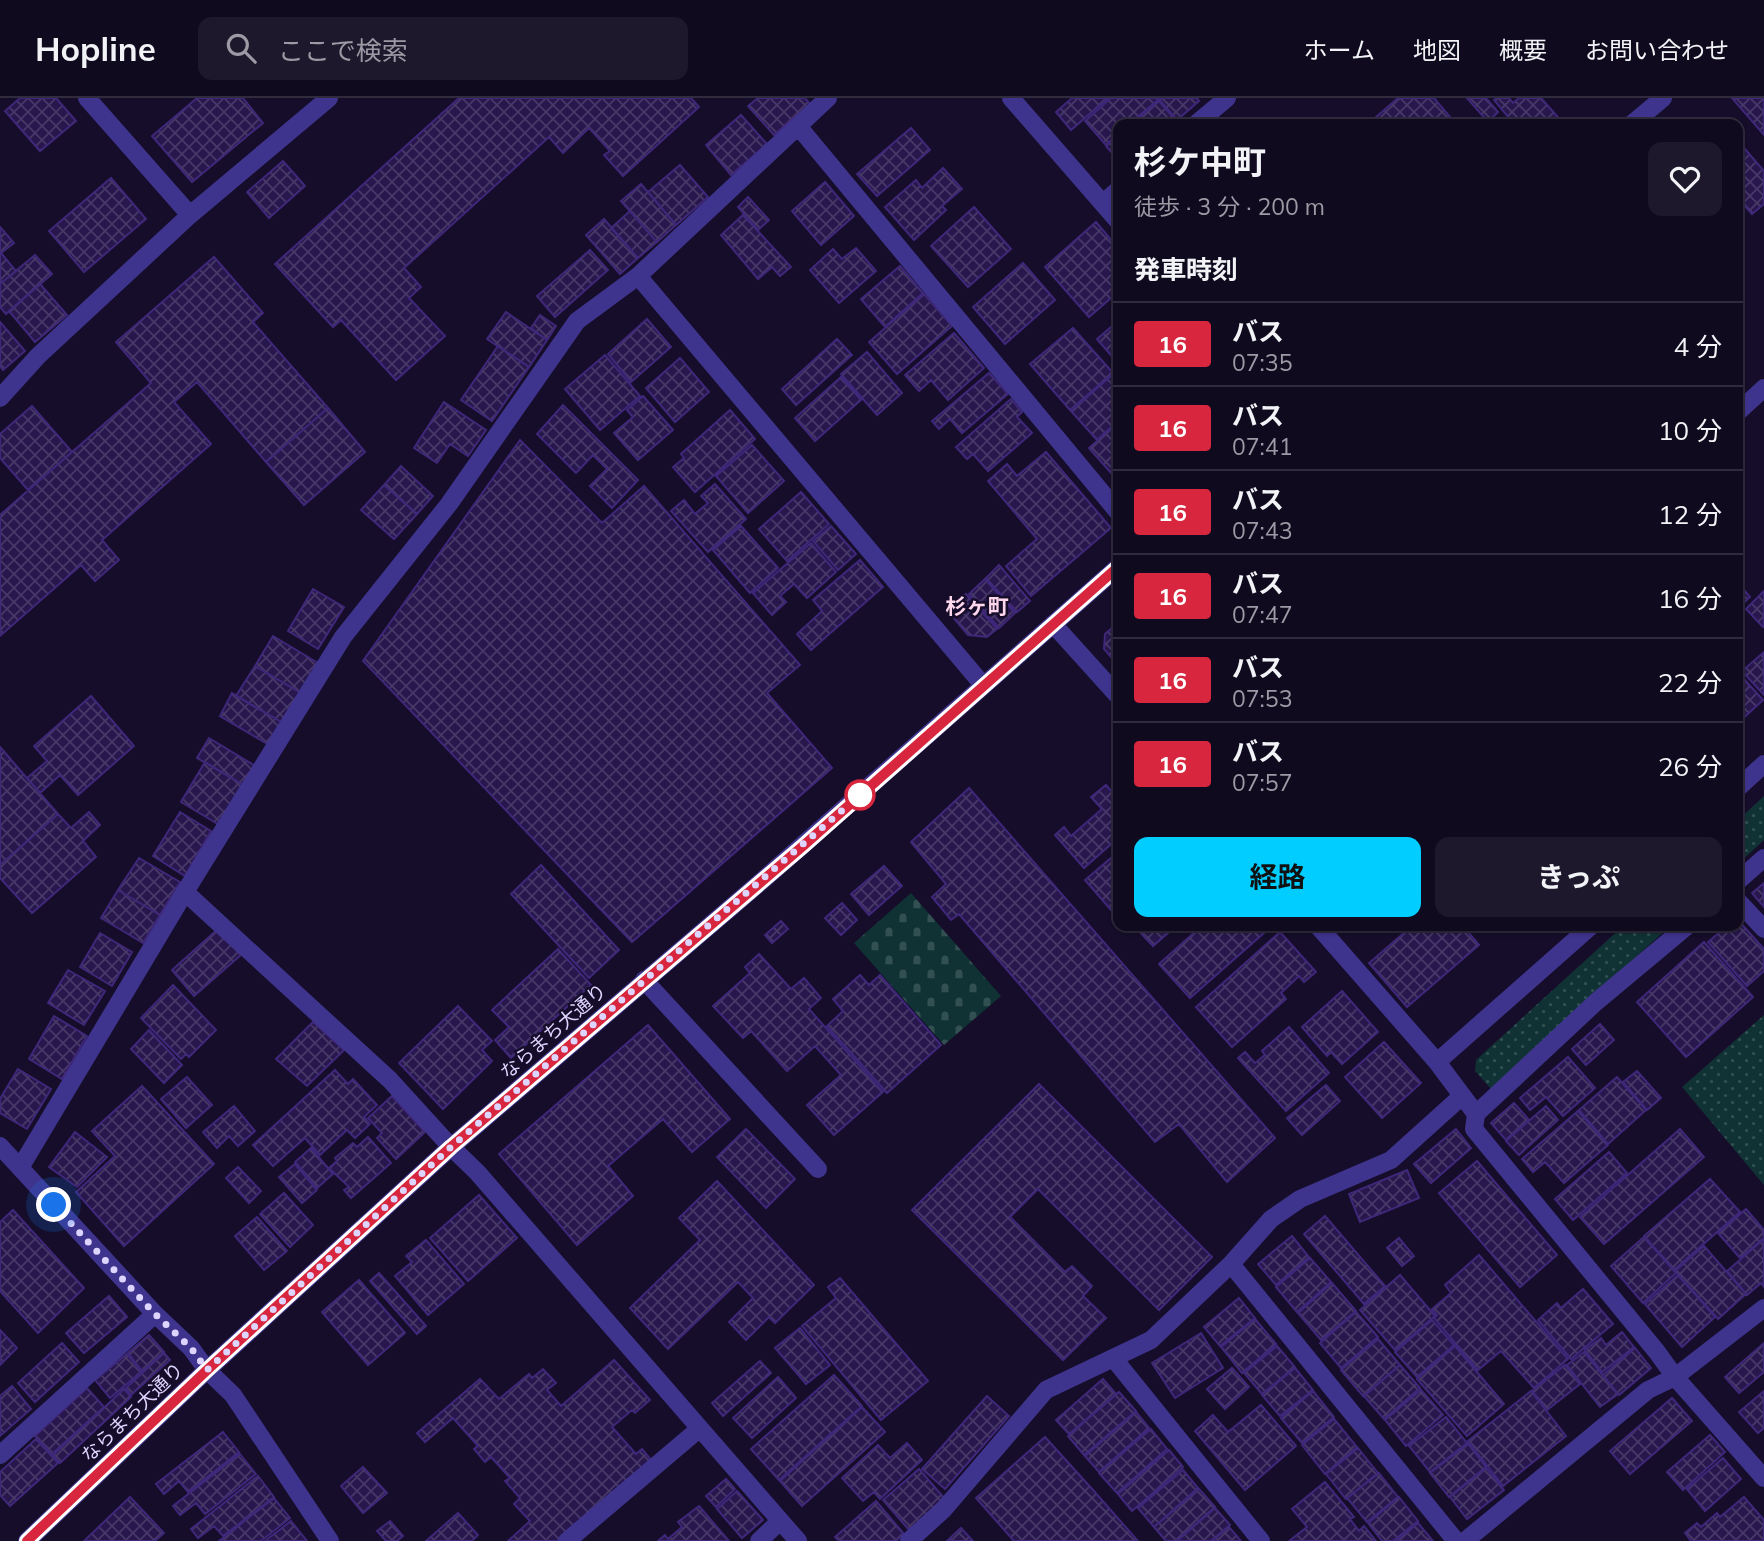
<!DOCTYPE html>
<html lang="ja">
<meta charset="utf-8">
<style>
:root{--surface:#100a1f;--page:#1e182c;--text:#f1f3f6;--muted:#9c9aa4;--line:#302b3d;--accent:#01ceff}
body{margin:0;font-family:Mulish,"Noto Sans JP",sans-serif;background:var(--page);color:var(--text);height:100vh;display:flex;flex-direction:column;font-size:26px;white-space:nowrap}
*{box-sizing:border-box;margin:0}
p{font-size:23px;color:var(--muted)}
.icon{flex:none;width:38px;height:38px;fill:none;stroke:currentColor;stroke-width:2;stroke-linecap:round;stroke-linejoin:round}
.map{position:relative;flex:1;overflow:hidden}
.side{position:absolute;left:1113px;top:21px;width:630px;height:812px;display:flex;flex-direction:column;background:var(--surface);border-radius:14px;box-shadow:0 2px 5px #0004,0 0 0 2px var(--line)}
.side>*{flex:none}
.badge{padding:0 14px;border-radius:5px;font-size:24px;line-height:46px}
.you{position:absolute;width:35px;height:35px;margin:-18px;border:5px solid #fff;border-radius:50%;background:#1a73e8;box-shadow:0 0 0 10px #1a73e833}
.map>.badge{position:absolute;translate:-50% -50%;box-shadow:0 0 0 4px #fff}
h2{padding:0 21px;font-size:26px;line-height:63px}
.round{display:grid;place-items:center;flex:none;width:74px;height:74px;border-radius:14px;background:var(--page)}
.head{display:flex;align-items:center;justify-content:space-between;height:119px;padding:0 21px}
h1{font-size:33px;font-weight:700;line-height:52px}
.cta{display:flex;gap:14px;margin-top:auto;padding:14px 21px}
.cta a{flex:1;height:80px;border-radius:14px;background:var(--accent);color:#111;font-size:28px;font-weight:700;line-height:80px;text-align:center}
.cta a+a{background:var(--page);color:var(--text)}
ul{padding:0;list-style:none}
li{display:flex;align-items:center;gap:21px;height:84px;padding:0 21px;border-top:2px solid var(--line)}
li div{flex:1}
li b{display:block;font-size:26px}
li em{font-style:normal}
li .badge{min-width:77px;font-weight:700;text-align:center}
header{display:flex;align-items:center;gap:42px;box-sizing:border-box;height:98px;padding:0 35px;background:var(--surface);border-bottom:2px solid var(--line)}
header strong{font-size:33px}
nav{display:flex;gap:38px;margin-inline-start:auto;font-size:24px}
.search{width:490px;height:63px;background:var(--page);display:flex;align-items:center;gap:18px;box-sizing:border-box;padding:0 24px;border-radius:14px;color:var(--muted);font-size:26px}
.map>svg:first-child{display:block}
.cemetery{fill:url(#cemetery-stones)}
.park{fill:url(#park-dots)}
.building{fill:url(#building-cross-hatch);stroke:#3f277a;stroke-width:2}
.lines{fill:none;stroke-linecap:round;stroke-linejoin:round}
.minor{stroke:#3f348d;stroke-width:18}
.line-casing{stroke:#fff;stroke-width:16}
.line{stroke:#d7263d;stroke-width:10}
.walk{stroke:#ded5ff;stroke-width:7;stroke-dasharray:0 12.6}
.stop-dot{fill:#fff;stroke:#d7263d;stroke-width:3.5}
.labels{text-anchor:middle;stroke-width:5;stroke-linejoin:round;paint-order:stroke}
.street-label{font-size:19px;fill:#ded5ff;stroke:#150d29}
.neighbourhood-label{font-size:21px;font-weight:bold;fill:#ffd7ed;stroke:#150d29}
</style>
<header>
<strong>Hopline</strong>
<div class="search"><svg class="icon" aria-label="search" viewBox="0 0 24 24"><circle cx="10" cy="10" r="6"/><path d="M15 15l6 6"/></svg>ここで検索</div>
<nav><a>ホーム</a><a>地図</a><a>概要</a><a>お問い合わせ</a></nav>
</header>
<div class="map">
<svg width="1764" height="1443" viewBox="0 0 1764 1443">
<defs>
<pattern id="cemetery-stones" width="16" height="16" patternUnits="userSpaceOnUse" patternTransform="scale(1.75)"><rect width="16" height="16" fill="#103234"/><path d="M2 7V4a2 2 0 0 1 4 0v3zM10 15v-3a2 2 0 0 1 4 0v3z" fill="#324f52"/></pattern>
<pattern id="park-dots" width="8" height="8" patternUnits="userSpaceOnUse" patternTransform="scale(1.75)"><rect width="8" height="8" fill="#103234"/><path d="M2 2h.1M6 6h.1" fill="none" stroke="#324f52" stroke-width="1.8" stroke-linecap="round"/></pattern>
<pattern id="building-cross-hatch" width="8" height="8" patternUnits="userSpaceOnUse" patternTransform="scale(1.75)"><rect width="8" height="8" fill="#27174c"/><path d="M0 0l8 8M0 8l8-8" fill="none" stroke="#463867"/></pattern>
</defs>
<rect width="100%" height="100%" fill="#150d29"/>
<path class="cemetery" d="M911,795L1001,898L944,947L854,845Z"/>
<path class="park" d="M1764,698V742L1738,766V722Z
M1623,828H1670L1491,991L1475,973L1476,962Z
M1764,917V1087L1682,989Z"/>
<path class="building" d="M20,0H56L76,23L40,53L5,13Z
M197,0H243L263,25L192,84L152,38Z
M459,0H691L699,9L623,78L604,57L610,53L589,30L563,55L549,39L404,170L421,189L409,200L445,238L396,282L341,222L333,229L275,166Z
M758,0H805L810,6L774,37L748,8Z
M1072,0H1108L1071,32L1056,14Z
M1111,0H1156L1158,2L1129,26H1118V36L1106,47L1085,23Z
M1158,0H1197L1199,3L1177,22Z
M1398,0H1434L1456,26H1368Z
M1467,0H1486L1498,14L1488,24Z
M1497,0H1509L1513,5L1519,0H1541L1564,26H1514L1494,2Z
M1732,0H1764V37Z
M1159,3L1179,26H1132Z
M741,17L767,46L731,77L706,47Z
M911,30L930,52L877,98L857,76Z
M1118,38V62L1106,48Z
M1738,43L1764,73V106L1752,116L1738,100Z
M283,63L305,88L269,120L247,94Z
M680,67L708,99L676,127L648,94Z
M943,70L962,91L942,108L946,112L914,142L885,109L916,82L922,90Z
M111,80L146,121L84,174L49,133Z
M825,84L854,118L821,147L792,113Z
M641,86L676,127L657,144L621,103Z
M748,99L769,122L758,132L738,109Z
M974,109L1011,151L968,189L931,148Z
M630,113L657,144L638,160L611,130Z
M743,117L791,169L780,178L772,169L758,181L721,137Z
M604,121L638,160L620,176L586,137Z
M1096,124L1118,150V194L1089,219L1045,169Z
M0,129L14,145L1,155L16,173L0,186Z
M856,150L876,173L839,205L810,172L833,151L842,161Z
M590,152L608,172L555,219L537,198Z
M35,157L52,176L6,216L0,209V186Z
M214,159L263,215L253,224L328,310L266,364L197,284L174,304L211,346L102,442L119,462L95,483L81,467L0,538V417L151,285L116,244Z
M1023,165L1055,202L1005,246L973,209Z
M900,168L923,195L885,229L861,201Z
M40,186L67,217L35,244L9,213Z
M924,196L952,228L897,276L869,244Z
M506,214L547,242L529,269L487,241Z
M540,217L556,228L547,242L531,230Z
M647,221L671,249L631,284L608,256Z
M1118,223V261L1116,263L1097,241Z
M0,224L25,253L3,272L0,268Z
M1073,230L1113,275L1070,312L1030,266Z
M954,235L984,270L948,302L931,282L919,293L905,277Z
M837,241L852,257L796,307L782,291Z
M498,248L529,269L492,323L461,302Z
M867,254L902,295L877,317L841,276Z
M605,257L640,298L600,332L565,291Z
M680,260L709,294L675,324L646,290Z
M989,275L1008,296L962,335L950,321L939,331L932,323Z
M1112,277L1118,284V323L1097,342L1071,313Z
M841,279L861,302L815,343L795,320Z
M643,298L673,332L638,362L614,335L633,319L627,312Z
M1011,301L1022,314L1017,319L1032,335L988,373L973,356L967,361L956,349Z
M444,304L486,332L468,358L450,346L437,365L414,350Z
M563,307L638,382L612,410L590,388L607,371L593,357L576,375L537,336Z
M32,308L72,354L28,392L0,360V336Z
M328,310L365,354L304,407L266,364Z
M730,312L755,341L695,394L673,369L684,360L681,356Z
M1118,324V371L1112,376L1089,350Z
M520,342L602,425L644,388L800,567L767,595L832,670L632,844L363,563Z
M752,347L784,383L748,415L716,378Z
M1046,354L1111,430L1031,498L1006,468L1037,441L988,383L1007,366L1017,378Z
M401,368L433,398L417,416L384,387Z
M715,386L746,421L708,454L671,413L684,402L695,416L708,405L701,398Z
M384,387L417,416L394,441L361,412Z
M801,394L829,426L787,463L759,431Z
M741,428L778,470L750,495L713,452Z
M831,428L856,456L838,472L813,443Z
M811,445L836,474L807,500L794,486L780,498L786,504L772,517L753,495Z
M860,462L883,489L811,552L797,536L822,513L813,502Z
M999,467L1030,503L1017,514L986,480Z
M985,481L1015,515L999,530L969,496Z
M1738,485L1750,499L1738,510Z
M313,491L344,509L318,551L288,533Z
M1764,493V528L1763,529L1746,511Z
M966,496L997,531L987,539L968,537L947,512Z
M1118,525V567L1104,551L1105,536Z
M273,538L318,565L301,595L255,568Z
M1764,554V597L1742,573Z
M255,568L301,595L283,625L236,598Z
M1743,580L1763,602L1739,624L1738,585Z
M232,595L283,625L269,647L220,618Z
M91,598L134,648L78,697L60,677L40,695L27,680L47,663L34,648Z
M209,640L257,669L245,688L197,660Z
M0,649L58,716L0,767Z
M205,664L245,688L221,728L181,704Z
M1106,687L1118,701V740L1084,770L1055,737L1064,729L1071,738L1102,711L1091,699Z
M969,690L1275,1040L1227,1084L1179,1026L1155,1044L959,816L951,822L932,799L946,786L911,744Z
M89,714L100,727L83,743L96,759L32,815L0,780V767L58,716L71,730Z
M180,714L211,733L185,778L153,758Z
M1118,754V820L1085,782Z
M139,760L180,784L160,817L118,792Z
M541,767L619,852L589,880L511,796Z
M884,768L902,788L869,817L851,796Z
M1764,785V809L1752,795Z
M118,792L160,817L143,845L101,820Z
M842,805L857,822L841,837L825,820Z
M1738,822L1764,851V873L1747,888L1708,844L1727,828H1738Z
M781,823L788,831L772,845L765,837Z
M1134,828H1176L1153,848Z
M1192,828H1272L1190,900L1159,866L1196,833Z
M1412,828H1463L1479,847L1407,909L1369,865Z
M218,831L241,857L194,898L172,872Z
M1280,834L1316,874L1304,884L1299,878L1281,895L1286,901L1232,949L1196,909Z
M100,835L132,854L112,888L80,869Z
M1704,844L1753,899L1686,959L1637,904Z
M558,851L591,887L511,960L495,942L509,929L492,912Z
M759,856L791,891L804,880L821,900L809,911L883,994L834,1037L807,1007L841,977L815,948L787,973L751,933L743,940L713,908L750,875L745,869Z
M68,872L105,893L84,927L48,905Z
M860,877L869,887L880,877L941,947L887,995L827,928L843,913L833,901Z
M173,887L216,932L189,959L186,956L181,961L141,920Z
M1342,893L1378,934L1342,966L1331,954L1327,958L1302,929Z
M458,908L492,943L482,952L492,963L443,1011L399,965Z
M54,918L87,938L62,981L29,961Z
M313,924L344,952L307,988L276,961Z
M1600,926L1614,942L1586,967L1572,951Z
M648,927L730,1021L692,1054L663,1021L608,1068L633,1098L577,1147L499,1056Z
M1289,929L1329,975L1286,1013L1238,960L1245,954L1255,965L1265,957L1262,953Z
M149,932L182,967L164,985L131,951Z
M1384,944L1421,985L1382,1020L1345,979Z
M1568,959L1595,990L1563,1018L1546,999L1530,1012L1520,1000Z
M18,971L51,991L27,1031L0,1015V1001Z
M335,972L348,986L353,981L377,1007L364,1019L370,1026L355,1040L347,1032L320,1057L305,1040L273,1068L253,1047Z
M1637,973L1661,1000L1647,1012L1623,984Z
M187,979L212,1007L186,1030L161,1001Z
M1617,979L1646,1012L1608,1046L1579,1012Z
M1039,986L1212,1159L1159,1212L1038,1091L1010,1119L1065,1174L1072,1168L1092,1188L1083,1198L1106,1220L1063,1262L912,1112Z
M1326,987L1340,1003L1302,1037L1287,1020Z
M142,988L214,1066L124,1148L76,1094L115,1058L92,1033Z
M392,998L425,1034L396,1061L377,1040L382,1035L368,1020Z
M1514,1005L1529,1022L1506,1042L1491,1025Z
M234,1008L255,1033L238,1048L229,1038L217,1050L203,1034Z
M1546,1008L1558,1022L1519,1057L1506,1043Z
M1578,1013L1608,1047L1564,1085L1545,1064L1533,1074L1522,1061Z
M746,1031L795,1081L766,1110L717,1059Z
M1456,1031L1471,1050L1431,1085L1414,1066Z
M1680,1031L1704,1059L1604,1146L1580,1119Z
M75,1034L107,1059L77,1089L49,1069Z
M368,1039L391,1065L351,1100L344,1092L349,1089L329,1070L337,1063L335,1060L353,1045L357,1049Z
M311,1050L333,1076L317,1090L295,1064Z
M1609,1054L1627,1075L1573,1122L1555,1101Z
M1477,1063L1557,1157L1520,1189L1439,1095Z
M295,1066L317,1092L302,1105L279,1079Z
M238,1069L261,1093L249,1105L226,1080Z
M1407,1072L1419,1100L1360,1124L1349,1096Z
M1710,1081L1740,1114L1674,1172L1644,1138Z
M717,1083L814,1187L775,1225L769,1219L746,1242L729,1224L753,1200L738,1184L668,1251L630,1210L700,1142L679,1120Z
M284,1095L313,1127L290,1149L260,1116Z
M479,1097L517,1140L468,1183L430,1140Z
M1746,1111L1764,1132V1140L1740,1160L1718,1135Z
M13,1112L84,1190L38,1235L0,1193V1124Z
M1325,1118L1385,1188L1364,1206L1304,1136Z
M257,1119L287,1153L264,1172L235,1138Z
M1292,1138L1309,1159L1276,1187L1258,1166Z
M1644,1139L1676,1175L1643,1205L1611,1168Z
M1399,1140L1414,1158L1402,1168L1387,1150Z
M1764,1141V1189L1761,1185L1747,1197L1727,1173Z
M426,1142L464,1186L428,1217L395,1178L412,1164L406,1158Z
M1704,1148L1746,1196L1718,1221L1675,1173Z
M1479,1157L1568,1261L1534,1290L1501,1253L1478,1272L1434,1220L1437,1217L1432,1211L1451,1195L1445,1187Z
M1310,1160L1331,1184L1297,1214L1276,1189Z
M379,1175L426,1228L417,1236L370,1183Z
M1400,1177L1435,1218L1395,1252L1360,1212Z
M1678,1177L1715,1219L1682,1249L1645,1206Z
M840,1180L928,1283L881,1322L802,1228L836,1200L828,1189Z
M359,1182L405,1235L368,1267L322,1214Z
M1332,1185L1356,1213L1321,1242L1298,1215Z
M1583,1191L1613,1226L1571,1261L1538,1222L1557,1205L1561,1210Z
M109,1198L127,1219L84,1255L66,1235Z
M1239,1200L1255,1220L1220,1248L1204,1229Z
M1356,1214L1378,1239L1341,1270L1320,1245Z
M1255,1221L1276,1246L1242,1275L1221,1249Z
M1432,1222L1454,1247L1417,1279L1395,1254Z
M800,1230L830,1267L806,1286L775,1250Z
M0,1232L17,1250L0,1267Z
M1622,1234L1634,1249L1602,1274L1585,1252L1601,1240L1606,1247Z
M1201,1235L1223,1270L1175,1300L1152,1265Z
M149,1237L164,1254L142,1273L128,1255Z
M1378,1241L1400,1267L1363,1298L1341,1272Z
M62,1245L79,1264L35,1304L18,1285Z
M1764,1245V1274L1739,1295L1725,1279Z
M1277,1248L1295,1269L1262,1296L1244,1275Z
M1455,1248L1504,1306L1467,1338L1417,1281Z
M1635,1250L1651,1270L1619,1297L1603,1277Z
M1584,1254L1618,1296L1600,1309L1567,1267Z
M164,1255L170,1262L131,1297L126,1290Z
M127,1256L141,1274L110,1300L95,1282Z
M614,1262L650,1302L635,1315L632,1312L612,1329L636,1356L642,1351L651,1362L557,1443H508L530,1423L514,1406L520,1400L505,1383L510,1380L491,1359L485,1364L474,1351L478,1348L453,1320L425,1344L417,1335L480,1281L499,1301L529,1276L532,1280L543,1271L556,1285L547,1292L561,1308Z
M760,1263L771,1275L723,1318L712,1305Z
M1400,1267L1420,1290L1384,1321L1364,1298Z
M1565,1267L1580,1286L1547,1312L1532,1293Z
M1232,1270L1249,1289L1225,1311L1207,1291Z
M1295,1270L1313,1292L1280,1318L1262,1297Z
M834,1277L862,1308L779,1382L751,1351Z
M778,1279L796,1300L752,1340L733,1320Z
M1103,1281L1116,1296L1069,1336L1056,1322Z
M12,1288L31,1311L0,1338V1298Z
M87,1290L104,1309L52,1356L35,1338Z
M124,1291L131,1299L60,1365L53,1357Z
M1421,1292L1443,1317L1406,1348L1385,1322Z
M1313,1293L1334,1319L1302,1345L1281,1320Z
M1531,1293L1566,1338L1503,1388L1468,1343Z
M1764,1293V1330L1758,1335L1739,1314Z
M1119,1294L1136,1313L1084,1357L1068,1338Z
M987,1298L1009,1318L945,1391L922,1371Z
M1672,1300L1692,1323L1630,1376L1610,1353Z
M1261,1307L1296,1348L1245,1392L1195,1333L1213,1317L1228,1334Z
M862,1309L885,1334L802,1408L780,1383Z
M1136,1314L1149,1330L1099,1374L1085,1358Z
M1446,1319L1467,1345L1430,1374L1409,1348Z
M1334,1321L1357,1349L1325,1376L1302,1347Z
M1151,1331L1167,1351L1117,1395L1099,1375Z
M223,1334L239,1354L188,1394L179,1383L164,1396L156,1386Z
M1710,1337L1725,1354L1683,1392L1667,1374Z
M1045,1339L1093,1392L1138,1443H1014L976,1400Z
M36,1341L58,1365L10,1408L0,1397V1374Z
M907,1345L922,1362L880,1401L874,1394L863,1403L842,1380L878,1347L890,1360Z
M1468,1346L1486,1369L1449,1399L1430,1375Z
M1358,1350L1378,1375L1346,1401L1326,1376Z
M1169,1352L1183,1369L1132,1413L1118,1396Z
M240,1356L256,1376L205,1416L196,1405L180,1417L173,1408Z
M1723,1360L1741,1381L1705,1413L1687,1391Z
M363,1369L387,1395L363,1415L341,1388Z
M1486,1370L1504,1392L1467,1421L1450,1399Z
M919,1371L945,1401L909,1432L883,1402Z
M1183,1372L1198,1390L1154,1429L1138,1410Z
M1379,1375L1398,1399L1367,1424L1347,1400Z
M258,1378L274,1399L223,1438L214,1428L198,1440L191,1431Z
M726,1381L735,1391L716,1409L706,1398Z
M1325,1384L1354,1419L1350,1421L1359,1433L1364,1428L1376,1443H1289L1307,1429L1292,1411Z
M1199,1391L1215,1409L1176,1443H1166L1154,1429Z
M737,1393L763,1422L742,1440L717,1411Z
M130,1399L164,1435L155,1443H84Z
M1399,1399L1418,1423L1393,1443H1382L1368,1425Z
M1744,1399L1764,1422V1443H1691L1685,1435L1697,1425L1701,1429L1717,1415L1720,1419Z
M274,1400L290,1420L261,1443H219Z
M876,1403L904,1436L896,1443H839L835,1439Z
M699,1408L729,1443H658L665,1437L668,1441L682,1429L678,1424Z
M1215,1410L1230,1427L1211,1443H1177Z
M458,1415L478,1437L472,1443H426Z
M291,1423L307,1443H265Z
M390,1423L403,1438L397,1443H386L377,1433Z
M1418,1425L1433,1443H1396Z
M1229,1429L1241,1443H1212Z
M961,1430L973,1443H947Z"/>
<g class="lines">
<path class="minor" d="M1011,0L1118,123
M1196,26L1227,0
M1632,26L1663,0
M798,28L1118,414
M1103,105L1118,92
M190,117L329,0
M638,178L983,587
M0,300L38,258L190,117L87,0
M1738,314L1764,290
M1053,526L1118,598
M1738,690L1764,666
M1738,783L1764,760
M1738,803L1764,831
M1318,828L1437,964L1476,1016L1474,1031L1657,1254L1675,1279L1764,1380
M644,882L818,1071
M1437,964L1591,828
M1476,1016L1596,904L1687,828
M0,1048L155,1216L191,1250L207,1272L233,1297L330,1443
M20,1070L185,794
M1231,1166L1456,1443
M1114,1261L1261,1443
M0,1357L155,1216
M27,1443L207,1272L451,1049L764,781L1118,469
M567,1443L699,1331
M759,1443L780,1423
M798,1443L477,1074L451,1049L390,982L185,794L343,539L449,406L577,223L638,178L828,0
M909,1443L944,1411L1046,1292L1151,1242L1231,1166L1271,1121L1300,1101L1391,1062L1462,998
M1465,1443L1648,1292L1675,1279L1764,1210"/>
</g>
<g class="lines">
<defs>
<path id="line" d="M27,1443L207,1272L451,1049L803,748L1118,469"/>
</defs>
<use href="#line" class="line-casing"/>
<use href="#line" class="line"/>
<path class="walk" d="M54,1107L155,1216L191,1250L207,1272L451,1049L860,697"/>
</g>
<circle class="stop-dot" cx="860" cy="697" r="14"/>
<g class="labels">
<g class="street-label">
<text transform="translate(553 933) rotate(-41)" y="7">ならまち大通り</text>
<text transform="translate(132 1314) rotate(-44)" y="7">ならまち大通り</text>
</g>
<g class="neighbourhood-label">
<text x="977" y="516">杉ヶ町</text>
</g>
</g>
</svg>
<div class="you" style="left:54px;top:1107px"></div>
<section class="side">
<div class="head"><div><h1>杉ケ中町</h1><p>徒歩 · 3 分 · 200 m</p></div><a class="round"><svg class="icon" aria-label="heart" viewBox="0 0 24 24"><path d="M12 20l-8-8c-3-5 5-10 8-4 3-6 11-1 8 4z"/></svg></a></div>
<h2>発車時刻</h2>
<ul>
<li><span class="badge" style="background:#d7263d;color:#fff">16</span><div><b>バス</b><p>07:35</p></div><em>4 分</em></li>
<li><span class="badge" style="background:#d7263d;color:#fff">16</span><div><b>バス</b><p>07:41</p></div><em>10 分</em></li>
<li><span class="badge" style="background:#d7263d;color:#fff">16</span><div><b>バス</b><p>07:43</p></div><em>12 分</em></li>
<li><span class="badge" style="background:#d7263d;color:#fff">16</span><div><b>バス</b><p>07:47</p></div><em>16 分</em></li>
<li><span class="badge" style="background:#d7263d;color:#fff">16</span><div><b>バス</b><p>07:53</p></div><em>22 分</em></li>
<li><span class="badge" style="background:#d7263d;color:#fff">16</span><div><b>バス</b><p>07:57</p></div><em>26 分</em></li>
</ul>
<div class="cta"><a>経路</a><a>きっぷ</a></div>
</section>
</div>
